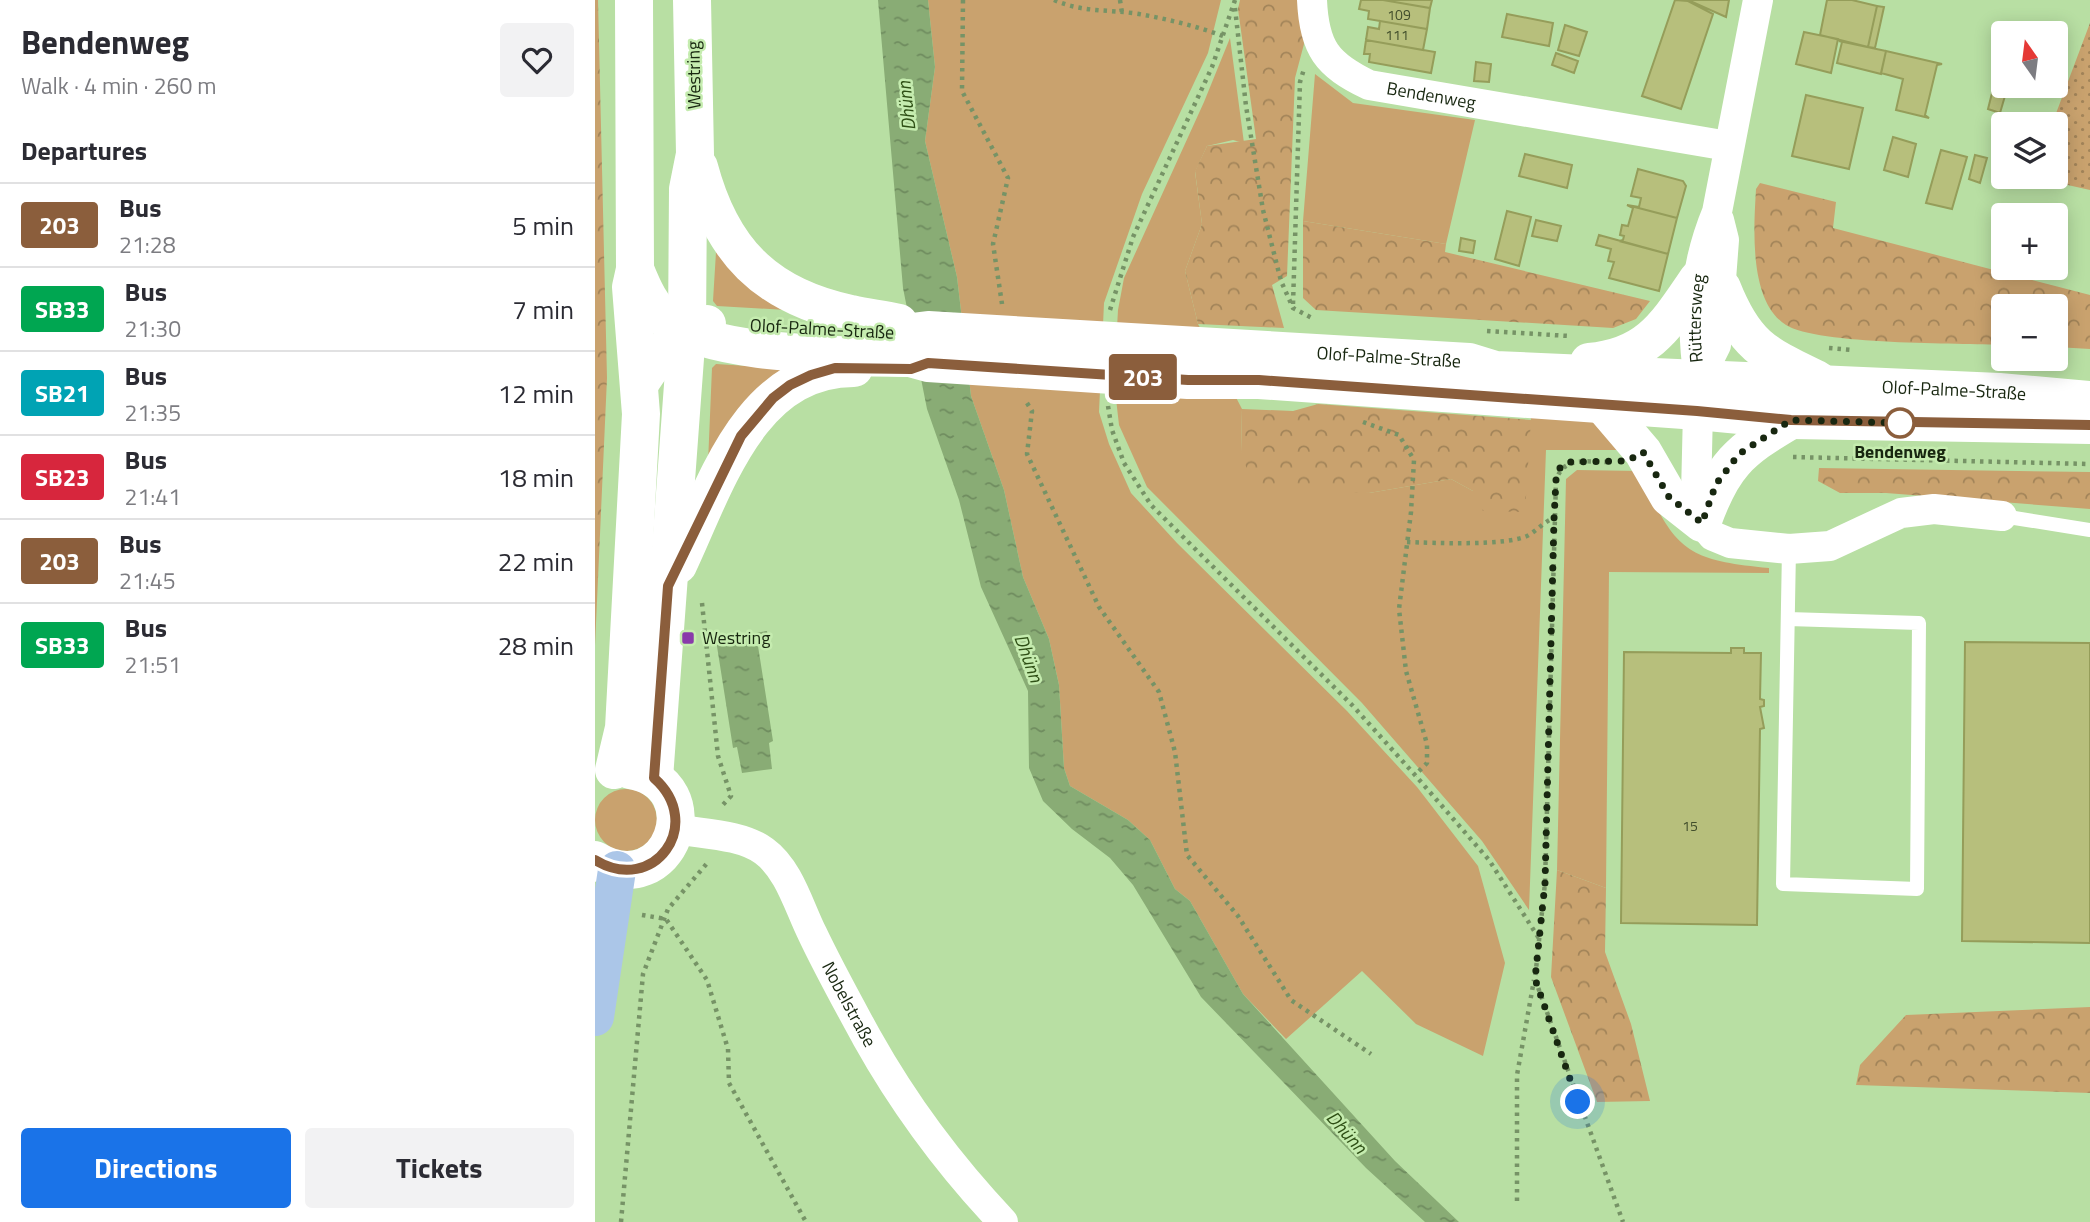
<!DOCTYPE html>
<meta charset="utf-8">
<style>
:root{--surface:#fff;--page:#f2f2f3;--text:#2b2b33;--muted:#7c7c81;--line:#e1e1e2;--accent:#1a73e8}
body{margin:0;font-family:"Titillium Web",sans-serif;background:var(--page);color:var(--text);height:100vh;display:flex;flex-direction:column;font-size:26px;white-space:nowrap}
*{box-sizing:border-box;margin:0}
p{font-size:23px;color:var(--muted)}
.icon{flex:none;width:38px;height:38px;fill:none;stroke:currentColor;stroke-width:2;stroke-linecap:round;stroke-linejoin:round}
.map{position:relative;flex:1;overflow:hidden}
.panel{display:flex;flex-direction:column;background:var(--surface);width:595px}
.panel>*{flex:none}
.badge{padding:0 14px;border-radius:5px;font-size:24px;line-height:46px}
.needle{width:46px;rotate:346deg}
.tools{position:absolute;left:1396px;top:21px;display:grid;gap:14px}
.tools a{display:grid;place-items:center;width:77px;height:77px;border-radius:7px;background:var(--surface);box-shadow:0 4px 18px #0003;font-size:35px}
.you{position:absolute;width:35px;height:35px;margin:-18px;border:5px solid #fff;border-radius:50%;background:#1a73e8;box-shadow:0 0 0 10px #1a73e833}
.map>.badge{position:absolute;translate:-50% -50%;box-shadow:0 0 0 4px #fff}
h2{padding:0 21px;font-size:26px;line-height:63px}
.round{display:grid;place-items:center;flex:none;width:74px;height:74px;border-radius:7px;background:var(--page)}
.head{display:flex;align-items:center;justify-content:space-between;height:119px;padding:0 21px}
h1{font-size:33px;font-weight:700;line-height:52px}
.cta{display:flex;gap:14px;margin-top:auto;padding:14px 21px}
.cta a{flex:1;height:80px;border-radius:7px;background:var(--accent);color:#fff;font-size:28px;font-weight:700;line-height:80px;text-align:center}
.cta a+a{background:var(--page);color:var(--text)}
ul{padding:0;list-style:none}
li{display:flex;align-items:center;gap:21px;height:84px;padding:0 21px;border-top:2px solid var(--line)}
li div{flex:1}
li b{display:block;font-size:26px}
li em{font-style:normal}
li .badge{min-width:77px;font-weight:700;text-align:center}
main{display:flex;flex:1;min-height:0}
.map>svg:first-child{display:block}
.grass{fill:#c9a26e}
.forest{fill:url(#forest-crowns)}
.garden{fill:url(#garden-dots)}
.water{fill:url(#water-ripples)}
.building{fill:#b7bf7c;stroke:#959d5a;stroke-width:2}
.lines{fill:none;stroke-linecap:round;stroke-linejoin:round}
.path{stroke:#769366;stroke-width:4.5;stroke-dasharray:3.5 5;stroke-linecap:butt}
.lane{stroke:#fff;stroke-width:14}
.street{stroke:#fff;stroke-width:30}
.secondary{stroke:#fff;stroke-width:38}
.primary{stroke:#abc6e8;stroke-width:38}
.line-casing{stroke:#fff;stroke-width:16}
.line{stroke:#8b5e3c;stroke-width:10}
.walk{stroke:#182710;stroke-width:7;stroke-dasharray:0 12.6}
.stop-dot{fill:#fff;stroke:#8b5e3c;stroke-width:3.5}
.poi-dot{fill:#893aaa;stroke:#c5ecaf;stroke-width:2.5}
.labels{text-anchor:middle;stroke-width:5;stroke-linejoin:round;paint-order:stroke}
.number-label{font-size:14px;fill:#404d2b}
.street-label{font-size:18px;fill:#182710;stroke:#c5ecaf}
.stop-label{font-size:18px;font-weight:bold;fill:#182710;stroke:#c5ecaf}
.poi-label{font-size:18px;fill:#182710;stroke:#c5ecaf;text-anchor:start}
.water-label{font-size:19px;font-style:italic;fill:#2e4f15;stroke:#c5ecaf}
</style>
<main>
<section class="panel">
<div class="head"><div><h1>Bendenweg</h1><p>Walk · 4 min · 260 m</p></div><a class="round"><svg class="icon" aria-label="heart" viewBox="0 0 24 24"><path d="M12 20l-8-8c-3-5 5-10 8-4 3-6 11-1 8 4z"/></svg></a></div>
<h2>Departures</h2>
<ul>
<li><span class="badge" style="background:#8b5e3c;color:#fff">203</span><div><b>Bus</b><p>21:28</p></div><em>5 min</em></li>
<li><span class="badge" style="background:#00a651;color:#fff">SB33</span><div><b>Bus</b><p>21:30</p></div><em>7 min</em></li>
<li><span class="badge" style="background:#00a3b4;color:#fff">SB21</span><div><b>Bus</b><p>21:35</p></div><em>12 min</em></li>
<li><span class="badge" style="background:#d7263d;color:#fff">SB23</span><div><b>Bus</b><p>21:41</p></div><em>18 min</em></li>
<li><span class="badge" style="background:#8b5e3c;color:#fff">203</span><div><b>Bus</b><p>21:45</p></div><em>22 min</em></li>
<li><span class="badge" style="background:#00a651;color:#fff">SB33</span><div><b>Bus</b><p>21:51</p></div><em>28 min</em></li>
</ul>
<div class="cta"><a>Directions</a><a>Tickets</a></div>
</section>
<div class="map">
<svg width="1495" height="1222" viewBox="0 0 1495 1222">
<defs>
<pattern id="forest-crowns" width="20" height="18" patternUnits="userSpaceOnUse" patternTransform="scale(1.75)"><rect width="20" height="18" fill="#c9a26e"/><path d="M2 6a3 3 0 1 1 6 0M12 15a3 3 0 1 1 6 0" fill="none" stroke="#a28459"/></pattern>
<pattern id="garden-dots" width="8" height="8" patternUnits="userSpaceOnUse" patternTransform="scale(1.75)"><rect width="8" height="8" fill="#c9a26e"/><path d="M2 2h.1M6 6h.1" fill="none" stroke="#a28459" stroke-width="1.8" stroke-linecap="round"/></pattern>
<pattern id="water-ripples" width="26" height="14" patternUnits="userSpaceOnUse" patternTransform="scale(1.75)"><rect width="26" height="14" fill="#89ac75"/><path d="M2 4q2-2 4 0t4 0M15 11q2-2 4 0t4 0" fill="none" stroke="#6f8c5f"/></pattern>
</defs>
<rect width="100%" height="100%" fill="#b8dfa3"/>
<path class="grass" d="M333,0H626L613,53L547,194L509,303L504,412L514,444L536,493L582,543L752,711L822,787L883,866L910,963L888,1056L821,1024L767,971L691,1039L648,994L595,901L580,889L555,840L533,820L475,786L469,768L464,685L454,639L428,577L409,490L376,396L362,277L330,141L340,67Z
M635,38L649,143L638,140L612,146L600,172L607,224L590,271L603,324L647,409L646,452L774,493L856,479L878,491L936,420L935,414L1003,422L1030,447L1021,450H951L934,910L887,841L767,703L552,487L524,425L519,381L523,310L529,278L609,102Z
M720,74L758,103L880,120L851,244L708,221Z
M121,252L191,310L122,306L118,301Z
M121,364L187,368L113,463L117,368Z
M982,470L1044,471C1080,549 1088,560 1174,568V573L1014,572L1011,888L962,870L971,479Z
M0 820a31 31 0 1 1 62 0a31 31 0 1 1-62 0Z"/>
<path class="forest" d="M0,0H3L12,378L0,646Z
M645,0H705L709,44L700,78L692,276L677,285L689,328L603,324L590,271L607,224L600,171L612,146L661,139L643,9Z
M1165,183L1241,202L1238,228L1495,295V349L1461,347V306H1409V345C1366,343 1222,345 1191,325C1153,301 1159,226 1161,189Z
M708,221L851,244L850,252L1055,301L1041,319L1018,328L721,310L708,298Z
M723,404L936,420L930,512L888,511L878,491L856,479L774,493L658,487L646,452L647,409L698,411Z
M1224,468L1495,472V509L1291,493H1245L1223,481Z
M962,870L1011,888L1010,952L1036,1024L1055,1101L1002,1102L956,977Z
M1495,1007V1093L1261,1085L1265,1065L1311,1015Z"/>
<path class="garden" d="M1495,23V190L1437,177H1461V124H1457Z"/>
<path class="water" d="M283,0H333L340,67L330,141L362,277L376,396L409,490L428,577L454,639L464,685L469,768L475,786L533,820L555,840L580,889L595,901L648,994L800,1161L864,1222H830L771,1168L606,997L538,885L515,858L477,829L448,801L434,768L433,691L386,587L364,500L332,409L308,288Z
M172,631L174,644L163,646L178,741L174,743L177,769L147,773L142,747L138,748L121,640Z"/>
<path class="building" d="M766,0H788L835,8L832,29L773,19L774,11L764,9Z
M788,0H837L835,8Z
M1080,0L1093,1L1118,14L1086,109L1047,96Z
M1093,0H1134L1131,17Z
M1232,0H1257L1282,6L1273,47L1225,35Z
M1282,6L1289,7L1280,48L1273,47Z
M912,14L958,23L954,46L907,37Z
M785,21L832,29L828,50L771,40L773,27L784,29Z
M970,25L992,32L984,56L963,50Z
M1209,32L1243,39L1236,73L1201,64Z
M771,40L840,52L836,73L774,62L775,54H769Z
M1244,41L1291,51L1286,74L1242,63L1247,42Z
M1291,51L1347,64L1342,65L1330,115L1334,118L1301,110L1308,79L1286,73Z
M961,53L983,61L979,73L957,65Z
M881,62L896,64L894,82L879,81Z
M1399,85L1412,89L1405,113L1393,109Z
M1211,95L1268,108L1254,169L1197,156Z
M1298,137L1321,144L1313,177L1289,170Z
M1346,150L1372,157L1357,209L1331,203Z
M930,154L977,165L972,188L924,176Z
M1380,155L1392,158L1385,183L1374,179Z
M1043,169L1088,181L1091,186L1082,218L1032,205L1044,207L1046,198L1036,196Z
M1032,205L1082,218L1073,254L1024,241L1028,240L1029,236L1025,235L1027,225L1033,226L1038,208Z
M912,211L936,217L924,266L900,259Z
M941,220L966,226L962,241L937,236Z
M1004,235L1073,254L1064,291L1014,278L1019,262L1013,261L1016,249L1001,245Z
M866,238L880,241L878,253L864,251Z
M1370,642L1495,643V943L1367,941Z
M1136,648H1149V653H1166L1165,699L1169,700V706L1165,707L1169,728L1165,729L1162,925L1026,923L1029,652L1136,653Z"/>
<g class="lines">
<path class="path" d="M368,0L367,91L413,178L398,244L407,304
M459,0C489,13 513,9 544,14C572,19 601,26 628,36
M525,0L527,13
M640,8L651,106L668,210L686,281L698,308L719,319
M698,304L705,82L709,69
M515,310L538,237L617,67L640,0
M892,331L974,336
M1234,348L1257,350
M432,403L437,411L432,454L504,607L564,692L580,752L592,855L643,916L696,1000L776,1054
M513,406L517,430L529,463L556,505L758,706L820,775L894,860L945,940
M768,422L804,435L819,460L816,512L804,609L811,671L832,744V763L820,775
M1198,457L1495,464
M1013,462C991,462 969,456 961,480L950,883L940,979L1028,1222
M812,542C838,543 910,546 932,536C942,531 948,522 959,518
M107,603L123,756L136,796L125,808
M47,915L71,919L112,980L133,1049L134,1083L211,1222
M922,1201V1075L939,980
M26,1222L48,974L73,909L114,861"/>
<path class="lane" d="M1407,516L1495,530
M1193,619L1324,623L1322,889L1188,884L1194,549"/>
<g class="street">
<path id="s1" d="M717,0C719,48 732,65 774,85L1133,146"/>
<path id="s2" d="M1104,379C1095,323 1100,265 1122,212L1163,0"/>
<path d="M1104,379L1121,345L1129,240L1124,220"/>
<path d="M1103,411L1101,494L1107,523L1118,536L1135,543L1194,549L1235,546L1306,513L1339,509L1407,516"/>
<path id="s3" d="M81,829C107,834 146,834 169,851C194,869 204,907 217,933C234,969 253,1003 272,1038C310,1106 354,1165 408,1222"/>
</g>
<g class="secondary">
<path d="M104,167C126,250 170,296 256,314C272,318 288,319 304,323"/>
<path d="M40,269C48,289 56,308 74,322C122,357 253,354 315,358L333,363L593,380H664L1103,411L1196,420L1495,425"/>
<path d="M1127,288C1150,346 1169,354 1223,380"/>
<path id="s4" d="M270,333L293,335L333,330L874,362L900,370L1404,392L1495,400"/>
<path d="M994,362C1054,357 1072,324 1103,279"/>
<path d="M45,383C60,360 82,328 112,324"/>
<path d="M1007,404L1048,452L1074,497L1107,523C1127,466 1143,451 1196,420"/>
<path d="M83,565C120,487 154,368 259,368"/>
<path d="M19,770L29,728L46,414L36,287L40,269L39,0"/>
<path d="M59,778L92,331L93,189L100,154L97,0"/>
<path d="M0,860C75,905 119,784 35,770"/>
</g>
<path class="primary" d="M0,1017L22,870"/>
</g>
<g class="lines">
<defs>
<path id="line" d="M0,860C59,896 111,824 59,778L73,586L146,436L178,398L195,385L216,375L240,368L316,369L333,363L593,380H664L1102,411L1196,420L1495,425"/>
</defs>
<use href="#line" class="line-casing"/>
<use href="#line" class="line"/>
<path class="walk" d="M983,1102L940,979L950,883L959,519L961,480L965,468L974,462L1032,461L1048,452L1074,497L1107,523L1121,484L1144,454L1196,420L1305,423"/>
</g>
<circle class="stop-dot" cx="1305" cy="423" r="14"/>
<rect class="poi-dot" x="86" y="631" width="14" height="14" rx="3.5"/>
<g class="labels">
<g class="number-label">
<text x="804" y="20">109</text>
<text x="802" y="40">111</text>
<text x="1095" y="831">15</text>
</g>
<g class="street-label">
<text transform="translate(99 75) rotate(-91)" y="6">Westring</text>
<text dy="6" stroke="none"><textPath href="#s1" startOffset="173">Bendenweg</textPath></text>
<text dy="6" stroke="none"><textPath href="#s2" startOffset="61">Rüttersweg</textPath></text>
<text transform="translate(227 329) rotate(3)" y="6">Olof-Palme-Straße</text>
<text dy="6" stroke="none"><textPath href="#s4" startOffset="525">Olof-Palme-Straße</textPath></text>
<text dy="6" stroke="none"><textPath href="#s4" startOffset="1092">Olof-Palme-Straße</textPath></text>
<text dy="6" stroke="none"><textPath href="#s3" startOffset="268">Nobelstraße</textPath></text>
</g>
<g class="stop-label">
<text x="1305" y="458">Bendenweg</text>
</g>
<g class="poi-label">
<text x="107" y="644">Westring</text>
</g>
<g class="water-label">
<text transform="translate(311 106) rotate(-96)" y="7">Dhünn</text>
<text transform="translate(434 658) rotate(70)" y="7">Dhünn</text>
<text transform="translate(752 1132) rotate(48)" y="7">Dhünn</text>
</g>
</g>
</svg>
<div class="tools">
<a><svg class="needle" viewBox="-14 -14 28 28"><path d="M0-13l5 13h-10z" fill="#e53935"/><path d="M0 13l5-13h-10z" fill="#7c7c81"/></svg></a>
<a><svg class="icon" aria-label="layers" viewBox="0 0 24 24"><path d="M12 4l9 5-9 5-9-5zM3 14l9 5 9-5"/></svg></a>
<a>+</a>
<a>−</a>
</div>
<div class="you" style="left:983px;top:1102px"></div>
<b class="badge" style="left:548px;top:377px;background:#8b5e3c;color:#fff">203</b>
</div>
</main>
